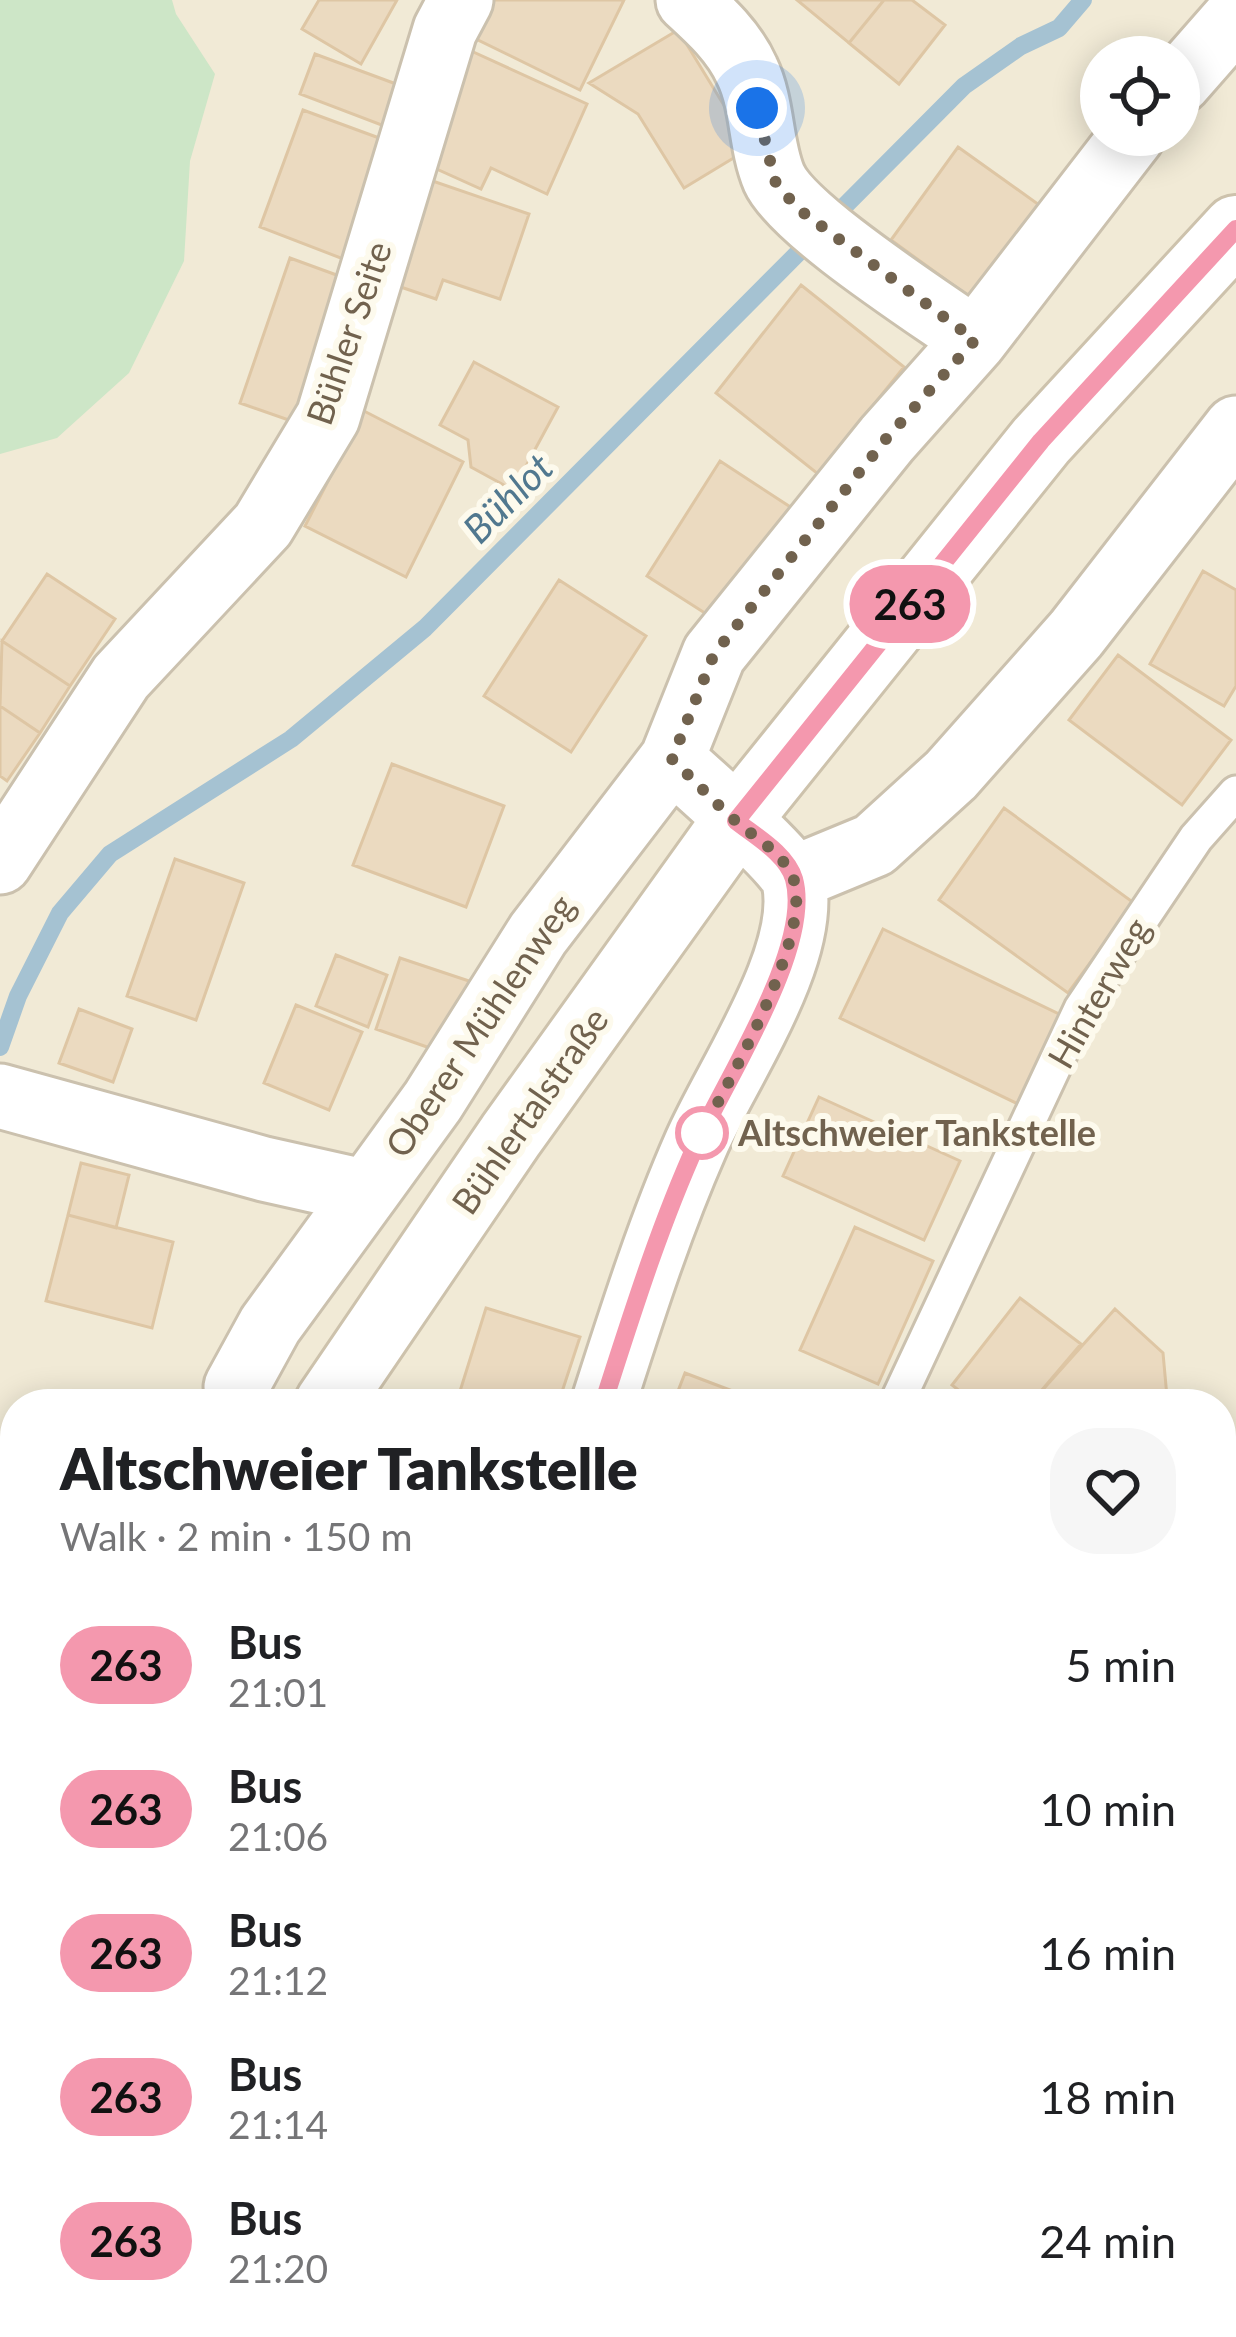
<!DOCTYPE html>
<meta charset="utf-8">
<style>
:root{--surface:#fff;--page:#f6f6f6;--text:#202124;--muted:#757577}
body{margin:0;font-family:Lato,sans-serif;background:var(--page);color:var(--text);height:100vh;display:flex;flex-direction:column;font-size:45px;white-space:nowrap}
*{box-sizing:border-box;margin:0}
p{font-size:39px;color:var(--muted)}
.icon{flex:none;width:66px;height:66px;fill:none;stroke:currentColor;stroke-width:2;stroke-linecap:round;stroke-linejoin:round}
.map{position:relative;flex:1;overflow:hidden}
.details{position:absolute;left:0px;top:1389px;width:1236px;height:948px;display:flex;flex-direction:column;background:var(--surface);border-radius:48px 48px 0 0;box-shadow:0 6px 30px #0003}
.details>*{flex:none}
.badge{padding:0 24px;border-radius:39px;font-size:42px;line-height:78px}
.controls{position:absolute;left:1080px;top:36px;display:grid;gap:24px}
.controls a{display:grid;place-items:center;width:120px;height:120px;border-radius:50%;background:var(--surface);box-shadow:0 6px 30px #0003;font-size:60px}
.you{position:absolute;width:60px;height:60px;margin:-30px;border:9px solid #fff;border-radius:50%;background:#1a73e8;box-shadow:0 0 0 18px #1a73e833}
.map>.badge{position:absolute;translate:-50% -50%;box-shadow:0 0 0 6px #fff}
.round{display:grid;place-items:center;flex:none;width:126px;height:126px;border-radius:48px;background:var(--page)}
.overview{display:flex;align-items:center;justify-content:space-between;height:204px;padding:0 60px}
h1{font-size:57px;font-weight:800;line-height:90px}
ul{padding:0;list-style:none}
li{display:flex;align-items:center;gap:36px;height:144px;padding:0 60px}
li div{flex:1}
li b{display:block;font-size:45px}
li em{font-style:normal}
li .badge{min-width:132px;font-weight:700;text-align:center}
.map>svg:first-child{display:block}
.residential{fill:#f1ead6;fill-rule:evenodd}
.green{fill:#cde6c7}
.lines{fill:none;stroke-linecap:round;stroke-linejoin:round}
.stream{stroke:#a5c2d2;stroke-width:18}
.building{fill:#ebdac0;stroke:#dec6a4;stroke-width:3}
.lane-casing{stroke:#cbc1ae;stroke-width:39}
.street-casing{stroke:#cbc1ae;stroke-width:69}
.secondary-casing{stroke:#cdc2ac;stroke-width:72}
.lane{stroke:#fff;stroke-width:33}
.street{stroke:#fff;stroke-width:63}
.secondary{stroke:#fff;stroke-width:66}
.line-casing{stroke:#fff;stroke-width:27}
.line{stroke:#f498ae;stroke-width:18}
.walk{stroke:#71624e;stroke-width:12;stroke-dasharray:0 21.6}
.stop-dot{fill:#fff;stroke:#f498ae;stroke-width:6}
.labels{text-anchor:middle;stroke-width:12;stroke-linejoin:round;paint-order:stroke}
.street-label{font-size:36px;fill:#71624e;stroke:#fdfaed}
.stop-label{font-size:36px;font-weight:bold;fill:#71624e;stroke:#fdfaed;text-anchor:start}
.water-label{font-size:39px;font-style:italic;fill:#51788f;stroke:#fdfaed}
</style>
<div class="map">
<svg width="1236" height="2337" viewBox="0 0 1236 2337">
<rect width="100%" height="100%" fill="#faf7e7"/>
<path class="residential" d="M133,0H1236V2337H1006L995,2329L976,2337H0V395ZM1101,57H1179V135H1101ZM15,1404H1221V2322H15Z"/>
<path class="green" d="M0,0H172L176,14L215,74L190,161L184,261L129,373L57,438L0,454Z"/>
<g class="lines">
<path class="stream" d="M0,1047L18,996L60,913L110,854L291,739L425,628L964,86L1021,46L1059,28L1083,0"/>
</g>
<path class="building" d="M319,0H397L361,64L302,29Z
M492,0H624L580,90L474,38Z
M797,0H884L849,43Z
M884,0H912L945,25L899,84L849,43Z
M678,30L750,148L684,188L638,114L589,83Z
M469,50L587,104L547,194L491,168L481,189L419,161Z
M315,54L415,91L400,132L300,94Z
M303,110L390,142L346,260L260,227Z
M958,147L1049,212L982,306L891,240Z
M418,176L529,214L500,299L443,280L436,299L383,281Z
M290,258L353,281L303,425L240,403Z
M801,285L904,367L818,474L716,393Z
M474,362L558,407L513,490L471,467L468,440L440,425Z
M364,411L463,462L406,577L305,526Z
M720,461L795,510L722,624L647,576Z
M1203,571L1236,590V686L1224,706L1150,664Z
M47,574L115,619L70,686L2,641Z
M559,580L646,636L571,752L484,696Z
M2,641L70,686L40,733L0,706Z
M1118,655L1231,740L1182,805L1069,720Z
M0,706L40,733L7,781L0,776Z
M392,764L504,806L466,907L353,865Z
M1004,808L1134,903L1068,993L939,900Z
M175,859L244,883L196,1020L127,996Z
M883,929L1061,1015L1018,1104L840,1018Z
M336,955L387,975L368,1027L316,1006Z
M400,958L469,981L444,1053L376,1029Z
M296,1005L362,1032L329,1110L264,1083Z
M79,1009L132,1029L113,1082L59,1063Z
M819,1097L960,1161L924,1240L783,1176Z
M81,1163L129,1175L116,1228L68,1215Z
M68,1215L173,1242L152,1328L46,1301Z
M855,1227L933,1261L878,1384L800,1350Z
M1020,1298L1081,1344L1030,1404H976L952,1385Z
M486,1308L580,1337L558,1404H456Z
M1115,1309L1163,1353L1167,1397L1161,1404H1030Z
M685,1373L751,1398L749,1404H673Z
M1236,1482V1572L1221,1566V1519Z
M15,1542V1627L0,1622V1590Z
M1221,1780L1236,1786V1881L1221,1875Z
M1221,2038L1236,2054V2060L1221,2075Z
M398,2322H485L476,2337H388Z
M621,2322H667L674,2337H611L607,2329Z
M756,2322H802L790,2337H775Z
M1050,2322H1169L1181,2332L1177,2337H1059L1046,2327Z"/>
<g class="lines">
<defs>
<path id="lane" d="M896,1404L1081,1009L1196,838L1236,793"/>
<path id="street" d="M1179,82L1236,17
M975,340L1133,135
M0,862L121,677L263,525L328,417L445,30L461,0
M794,878L874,845L951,775L1076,634L1236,428
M0,1096L264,1169L367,1192L433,1101L538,934L672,759
M236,1387L270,1325L367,1192
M603,1404C631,1317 659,1228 696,1144C726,1075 810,956 794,881C790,862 693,779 672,759L714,654L887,439L975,340C932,309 793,221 774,178C760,145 763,104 747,71C734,42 711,21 688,0
M1221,2195L1236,2189
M297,2337L303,2322
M911,2337L944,2322"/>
<path id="secondary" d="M328,1404L511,1135L736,821L1041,441L1236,229
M0,1885L15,1863"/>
</defs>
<use href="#lane" class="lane-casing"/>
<use href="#street" class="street-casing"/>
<use href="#secondary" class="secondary-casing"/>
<use href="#lane" class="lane"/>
<use href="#street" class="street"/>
<use href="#secondary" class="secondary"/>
</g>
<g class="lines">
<defs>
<path id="line" d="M603,1404C631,1317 659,1227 697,1143C725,1080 813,947 794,879C787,854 755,836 736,821L1041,441L1236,229"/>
</defs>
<use href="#line" class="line-casing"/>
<use href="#line" class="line"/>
<path class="walk" d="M702,1133L695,1146C722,1092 820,928 791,873C779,851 757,839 738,823C715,803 694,780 672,759L714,654L886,439L975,340L797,208L775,181L757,108"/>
</g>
<circle class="stop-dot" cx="702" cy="1133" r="24"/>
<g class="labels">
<g class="street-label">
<text transform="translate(349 333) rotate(-71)" y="13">Bühler Seite</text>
<text transform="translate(1099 993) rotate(-60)" y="13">Hinterweg</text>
<text transform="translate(480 1026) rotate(-56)" y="13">Oberer Mühlenweg</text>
<text transform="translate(530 1111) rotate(-55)" y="13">Bühlertalstraße</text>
</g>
<g class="stop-label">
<text x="738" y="1146">Altschweier Tankstelle</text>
</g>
<g class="water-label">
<text transform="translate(508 498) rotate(-45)" y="14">Bühlot</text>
</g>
</g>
</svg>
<div class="controls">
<a><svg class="icon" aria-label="locate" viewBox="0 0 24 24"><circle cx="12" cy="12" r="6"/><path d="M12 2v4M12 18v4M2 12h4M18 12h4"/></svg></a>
</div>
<div class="you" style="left:757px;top:108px"></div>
<b class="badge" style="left:910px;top:604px;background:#f498ae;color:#111">263</b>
<section class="details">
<div class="overview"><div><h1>Altschweier Tankstelle</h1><p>Walk · 2 min · 150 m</p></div><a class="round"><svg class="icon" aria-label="heart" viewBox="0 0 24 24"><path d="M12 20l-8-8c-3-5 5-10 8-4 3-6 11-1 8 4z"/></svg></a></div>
<ul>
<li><span class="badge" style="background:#f498ae;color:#111">263</span><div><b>Bus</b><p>21:01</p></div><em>5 min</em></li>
<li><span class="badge" style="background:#f498ae;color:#111">263</span><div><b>Bus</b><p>21:06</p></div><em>10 min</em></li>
<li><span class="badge" style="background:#f498ae;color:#111">263</span><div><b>Bus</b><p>21:12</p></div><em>16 min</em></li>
<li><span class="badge" style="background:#f498ae;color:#111">263</span><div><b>Bus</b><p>21:14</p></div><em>18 min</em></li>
<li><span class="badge" style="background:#f498ae;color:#111">263</span><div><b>Bus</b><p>21:20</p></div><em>24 min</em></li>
</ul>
</section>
</div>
